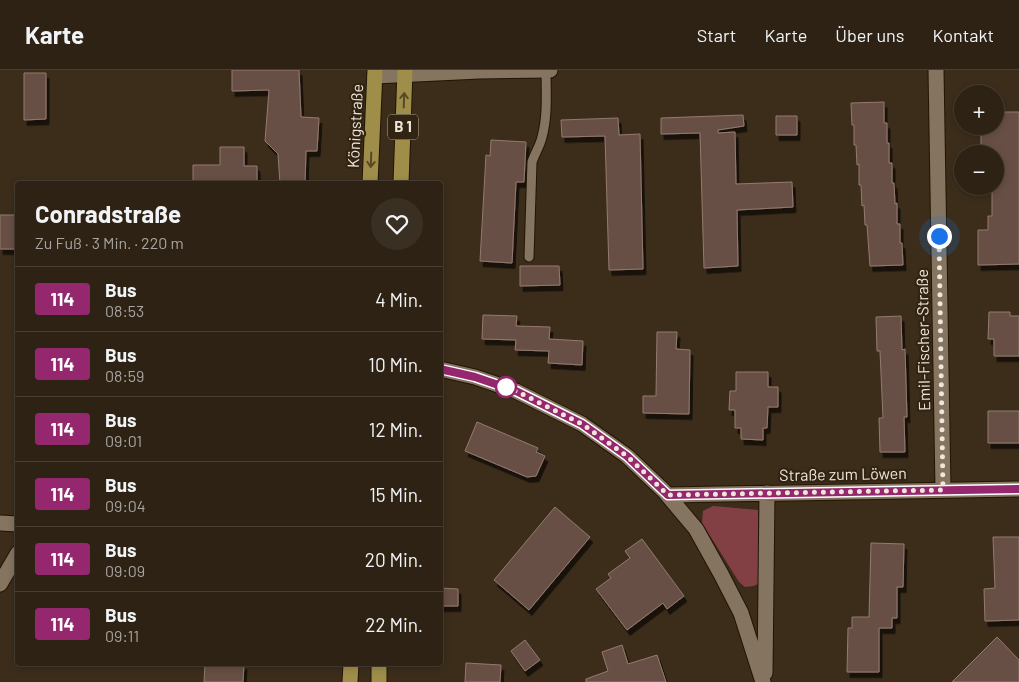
<!DOCTYPE html>
<html lang="de">
<meta charset="utf-8">
<style>
:root{--surface:#2d2214;--page:#392f22;--text:#f1f3f6;--muted:#a7a4a0;--line:#483f34}
body{margin:0;font-family:Barlow,sans-serif;background:var(--page);color:var(--text);height:100vh;display:flex;flex-direction:column;font-size:19px;white-space:nowrap}
*{box-sizing:border-box;margin:0}
p{font-size:16px;color:var(--muted)}
.icon{flex:none;width:28px;height:28px;fill:none;stroke:currentColor;stroke-width:2;stroke-linecap:round;stroke-linejoin:round}
.map{position:relative;flex:1;overflow:hidden}
.drawer{position:absolute;left:15px;top:111px;width:428px;height:485px;display:flex;flex-direction:column;background:var(--surface);border-radius:5px;box-shadow:0 2px 8px #0003,0 0 0 1px var(--line)}
.drawer>*{flex:none}
.badge{padding:0 10px;border-radius:4px;font-size:18px;line-height:32px}
.controls{position:absolute;left:954px;top:15px;display:grid;gap:10px}
.controls a{display:grid;place-items:center;width:50px;height:50px;border-radius:50%;background:var(--surface);box-shadow:0 2px 8px #0003,0 0 0 1px var(--line);font-size:25px}
.you{position:absolute;width:25px;height:25px;margin:-12px;border:4px solid #fff;border-radius:50%;background:#1a73e8;box-shadow:0 0 0 8px #1a73e833}
.map>.badge{position:absolute;translate:-50% -50%;box-shadow:0 0 0 2px #fff}
.round{display:grid;place-items:center;flex:none;width:52px;height:52px;border-radius:26px;background:var(--page)}
.headline{display:flex;align-items:center;justify-content:space-between;height:85px;padding:0 20px}
h1{font-size:24px;font-weight:700;line-height:38px}
ul{padding:0;list-style:none}
li{display:flex;align-items:center;gap:15px;height:65px;padding:0 20px;border-top:1px solid var(--line)}
li div{flex:1}
li b{display:block;font-size:19px}
li em{font-style:normal}
li .badge{min-width:55px;font-weight:700;text-align:center}
header{display:flex;align-items:center;gap:30px;box-sizing:border-box;height:70px;padding:0 25px;background:var(--surface);border-bottom:1px solid var(--line)}
header strong{font-size:24px}
nav{display:flex;gap:28px;margin-inline-start:auto;font-size:18px}
.map>svg:first-child{display:block}
.green{fill:#834044}
.building{fill:#674f44;stroke:#947a6f;filter:url(#shadow)}
.lines{fill:none;stroke-linecap:round;stroke-linejoin:round}
.lane-casing{stroke:#221504;stroke-width:11}
.street-casing{stroke:#221504;stroke-width:17}
.primary-casing{stroke:#221504;stroke-width:17}
.lane{stroke:#857460;stroke-width:9}
.street{stroke:#857460;stroke-width:15}
.primary{stroke:#9f8e4a;stroke-width:15}
.oneway{stroke:#584926}
.line-casing{stroke:#fff;stroke-width:11}
.line{stroke:#95276e;stroke-width:8}
.walk{stroke:#efe5da;stroke-width:5;stroke-dasharray:0 9}
.stop-dot{fill:#fff;stroke:#95276e;stroke-width:2.5}
.labels{text-anchor:middle;stroke-width:4.5;stroke-linejoin:round;paint-order:stroke}
.shield{fill:#312412;stroke:#b6ab9e;stroke-width:1}
.shield-label{font-size:15px;font-weight:bold;fill:#efe5da}
.street-label{font-size:16px;fill:#efe5da;stroke:#312412}
</style>
<header>
<strong>Karte</strong>
<nav><a>Start</a><a>Karte</a><a>Über uns</a><a>Kontakt</a></nav>
</header>
<div class="map">
<svg width="1019" height="612" viewBox="0 0 1019 612">
<defs>
<filter id="shadow"><feDropShadow dx="3" dy="5.5" stdDeviation="0" flood-color="#0009"/></filter>
</defs>
<rect width="100%" height="100%" fill="#3c2d1b"/>
<path class="green" d="M713,436L758,440L760,507L758,514L753,516L745,517L739,512L702,453L703,441Z"/>
<path class="building" d="M232,0H299L301,47L319,48L317,81H306L305,114H280L278,84L265,71L269,20L232,21Z
M24,3H46V49L24,50Z
M884,32V53H887V73H889V93H892V113H894L895,134L897,133V154H900V173H902L903,195L870,196L867,155H865L864,135L862,136L861,115H859V94L857,95L856,75H854V55H852L851,33Z
M995,42H1019V194L978,195V160H988V146H992V116H995V84H981V63H988V56H995Z
M743,45L744,56L718,60V63L735,62L736,114L792,112L793,137L737,140L738,196L704,198L700,63L661,64V48Z
M776,46H797V65H776Z
M618,48L619,65L640,64L643,199L609,200L605,66L562,67L561,50Z
M491,70L526,72L524,112H516L512,193L480,191L486,85L490,86Z
M220,77H244V96H257V111L193,112V95H220Z
M0,145H18V179H0Z
M520,196H559L560,215L520,216Z
M989,242H1010V246H1019V286H994V269H988Z
M483,245L517,246L516,256L550,257L549,269L583,271L582,295L548,293L549,281L515,280L516,270L482,269Z
M901,246L902,280L905,279L907,347H904L905,382H880L879,348H883L880,281H877L876,247Z
M657,262H677L676,279L690,280L689,344L643,343V326H656Z
M736,302H768V317H778V337H768L767,358H763V370L741,369V358H735V340H729L730,321H736Z
M988,341H1019V373H988Z
M477,352L538,378L536,382L545,386L536,406L527,407L465,381Z
M555,437L590,467L529,540L494,510Z
M993,467H1019V550L985,551L984,519L995,518Z
M642,469L684,526L667,539L663,533L627,560L596,519L611,508L608,504L630,488L625,481Z
M871,473L904,474L903,517H897V548H892V558H879V602H847L848,558H852V547H869Z
M440,518L458,519V536H440Z
M997,567L1019,590V612H952Z
M525,570L540,590L525,601L511,581Z
M622,575L628,594L657,585L666,612H586V609L608,601L602,582Z
M466,593L501,595L500,612H465Z
M205,594H244L243,612H204Z"/>
<g class="lines">
<defs>
<path id="lane" d="M529,187L532,92C535,83 540,76 542,67C548,45 546,22 546,0"/>
<path id="street" d="M936,0L943,420
M375,6L479,1L550,0
M440,299L475,307L516,321L582,354L627,386L664,421L696,459L721,504L741,543L763,612
M668,425L1019,419
M0,453L18,454
M0,514L18,483
M765,603L767,423"/>
<path id="primary" d="M370,114L375,0
M401,114L405,0
M350,612L351,594
M379,612V594"/>
</defs>
<use href="#lane" class="lane-casing"/>
<use href="#street" class="street-casing"/>
<use href="#primary" class="primary-casing"/>
<use href="#lane" class="lane"/>
<use href="#street" class="street"/>
<use href="#primary" class="primary"/>
</g>
<defs><path id="oneway-shaft" d="M-6 0H5M1.5-3L5.5 0L1.5 3" fill="none" stroke-width="1.6" stroke-linecap="round" stroke-linejoin="round" transform="scale(1.25)"/></defs>
<g class="oneway">
<use href="#oneway-shaft" transform="translate(404 30) rotate(-88)"/>
<use href="#oneway-shaft" transform="translate(371 90) rotate(92)"/>
</g>
<g class="lines">
<defs>
<path id="line" d="M440,299L475,307L516,321L582,354L627,386L668,425L1019,419"/>
</defs>
<use href="#line" class="line-casing"/>
<use href="#line" class="line"/>
<path class="walk" d="M506,317L502,316L516,321L582,354L627,386L668,425L943,420L939,166"/>
</g>
<circle class="stop-dot" cx="506" cy="317" r="10"/>
<g class="labels">
<rect class="shield" x="388" y="44.5" width="30" height="25" rx="4"/>
<g class="shield-label">
<text x="403" y="62">B 1</text>
</g>
<g class="street-label">
<text transform="translate(355 56) rotate(-87)" y="6">Königstraße</text>
<text transform="translate(923 270) rotate(-91)" y="6">Emil-Fischer-Straße</text>
<text transform="translate(843 404) rotate(-1)" y="6">Straße zum Löwen</text>
</g>
</g>
</svg>
<div class="controls">
<a>+</a>
<a>−</a>
</div>
<div class="you" style="left:939px;top:166px"></div>
<section class="drawer">
<div class="headline"><div><h1>Conradstraße</h1><p>Zu Fuß · 3 Min. · 220 m</p></div><a class="round"><svg class="icon" aria-label="heart" viewBox="0 0 24 24"><path d="M12 20l-8-8c-3-5 5-10 8-4 3-6 11-1 8 4z"/></svg></a></div>
<ul>
<li><span class="badge" style="background:#95276e;color:#fff">114</span><div><b>Bus</b><p>08:53</p></div><em>4 Min.</em></li>
<li><span class="badge" style="background:#95276e;color:#fff">114</span><div><b>Bus</b><p>08:59</p></div><em>10 Min.</em></li>
<li><span class="badge" style="background:#95276e;color:#fff">114</span><div><b>Bus</b><p>09:01</p></div><em>12 Min.</em></li>
<li><span class="badge" style="background:#95276e;color:#fff">114</span><div><b>Bus</b><p>09:04</p></div><em>15 Min.</em></li>
<li><span class="badge" style="background:#95276e;color:#fff">114</span><div><b>Bus</b><p>09:09</p></div><em>20 Min.</em></li>
<li><span class="badge" style="background:#95276e;color:#fff">114</span><div><b>Bus</b><p>09:11</p></div><em>22 Min.</em></li>
</ul>
</section>
</div>
